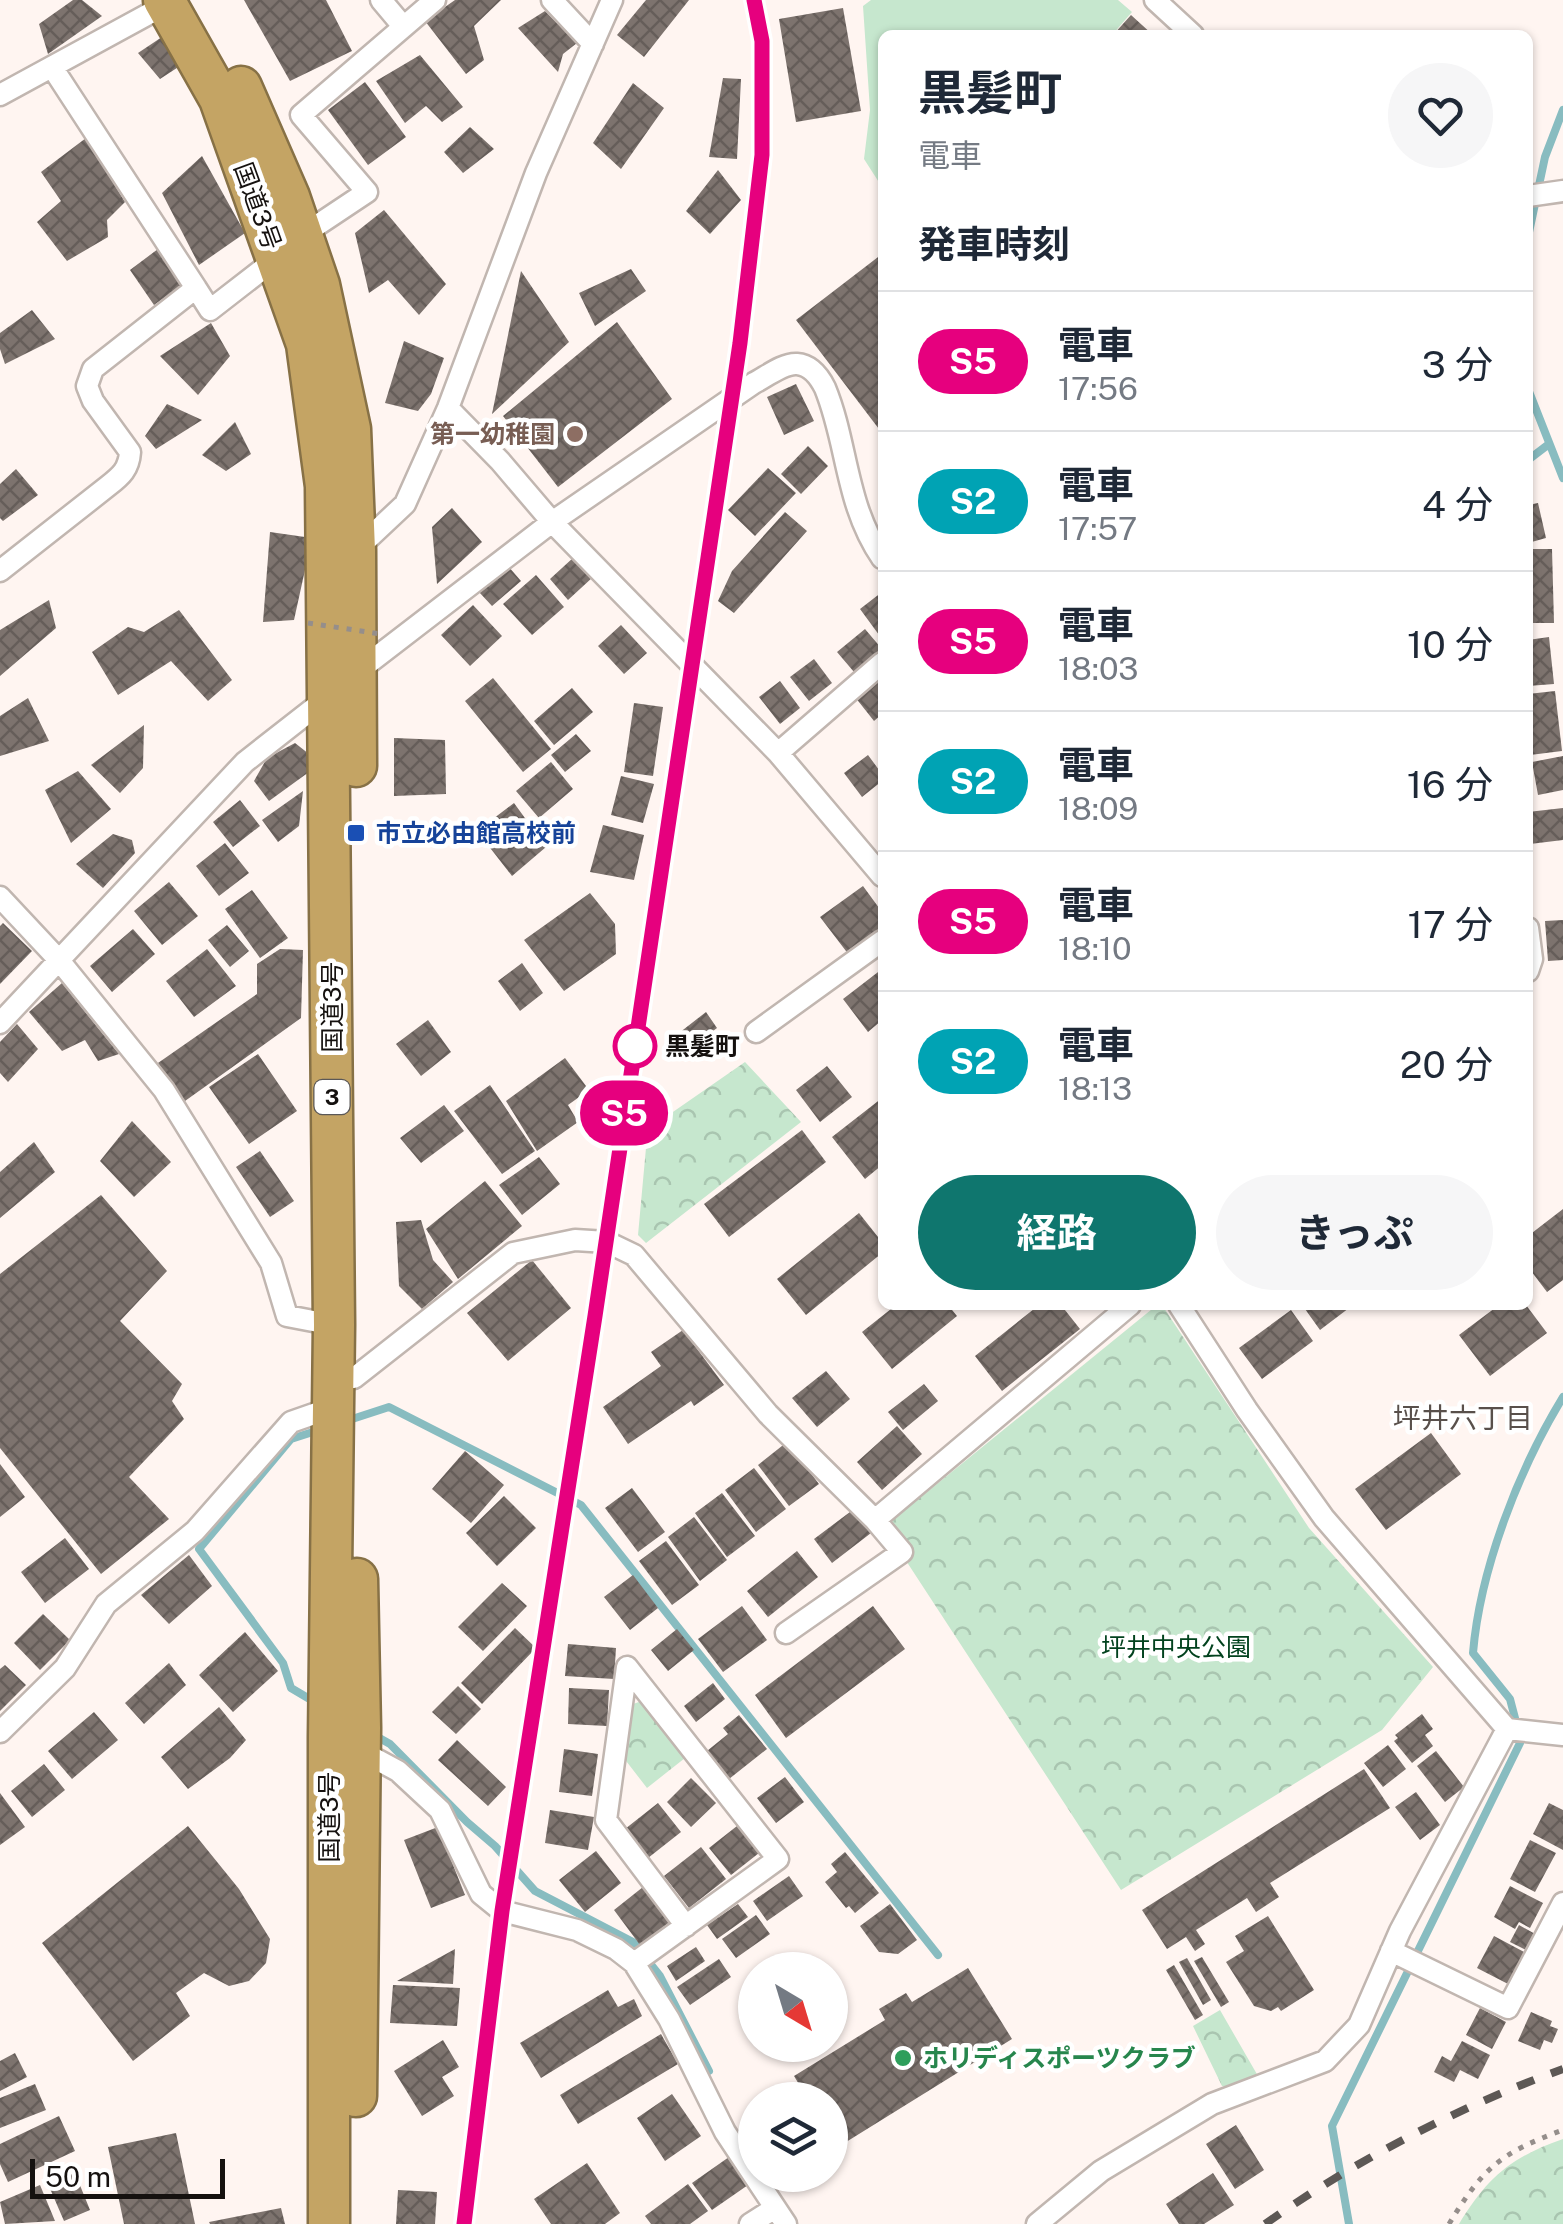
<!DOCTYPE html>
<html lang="ja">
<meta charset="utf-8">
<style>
:root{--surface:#fff;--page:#f6f6f7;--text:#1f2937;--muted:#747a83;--line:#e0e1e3;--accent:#0f766e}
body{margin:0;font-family:"Public Sans","Noto Sans JP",sans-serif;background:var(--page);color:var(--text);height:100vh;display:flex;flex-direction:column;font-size:38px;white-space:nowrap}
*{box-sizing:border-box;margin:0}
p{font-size:32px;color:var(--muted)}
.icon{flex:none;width:55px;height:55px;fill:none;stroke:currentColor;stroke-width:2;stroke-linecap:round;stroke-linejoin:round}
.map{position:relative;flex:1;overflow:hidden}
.sheet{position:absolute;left:878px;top:30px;width:655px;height:1280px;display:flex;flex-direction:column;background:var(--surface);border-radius:15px;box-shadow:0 2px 8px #0004}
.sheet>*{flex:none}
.badge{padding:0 20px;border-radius:32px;font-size:35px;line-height:65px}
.needle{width:65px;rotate:142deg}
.controls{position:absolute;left:738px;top:1952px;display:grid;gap:20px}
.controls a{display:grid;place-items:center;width:110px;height:110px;border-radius:50%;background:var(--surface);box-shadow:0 2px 8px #0004;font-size:50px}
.scale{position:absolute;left:30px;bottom:25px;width:195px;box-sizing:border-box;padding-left:10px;border:5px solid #15110f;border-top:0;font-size:28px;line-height:35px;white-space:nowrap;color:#15110f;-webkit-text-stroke:8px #fff;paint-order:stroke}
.map>.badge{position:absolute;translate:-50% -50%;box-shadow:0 0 0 5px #fff}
h2{padding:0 40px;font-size:38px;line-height:90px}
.round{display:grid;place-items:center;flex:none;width:105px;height:105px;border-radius:52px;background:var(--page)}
.overview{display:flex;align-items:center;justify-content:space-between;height:170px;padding:0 40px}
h1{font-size:48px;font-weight:700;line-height:75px}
.button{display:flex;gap:20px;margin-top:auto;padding:20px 40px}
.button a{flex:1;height:115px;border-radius:60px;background:var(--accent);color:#fff;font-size:40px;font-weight:700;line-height:115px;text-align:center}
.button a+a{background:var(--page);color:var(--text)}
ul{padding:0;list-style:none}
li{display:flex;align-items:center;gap:30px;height:140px;padding:0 40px;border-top:2px solid var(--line)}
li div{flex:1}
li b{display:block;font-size:38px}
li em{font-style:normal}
li .badge{min-width:110px;font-weight:700;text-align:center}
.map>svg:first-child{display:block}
.park{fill:url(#park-crowns)}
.pitch{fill:#c6e7ce}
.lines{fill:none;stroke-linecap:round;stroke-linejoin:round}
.stream{stroke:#88bcc0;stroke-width:8}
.building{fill:url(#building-cross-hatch)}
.street-casing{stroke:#c1b6b0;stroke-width:25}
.highway-casing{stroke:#877146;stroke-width:45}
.path{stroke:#958e8b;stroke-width:5;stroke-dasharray:5 8;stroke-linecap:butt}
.street{stroke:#fff;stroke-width:20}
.highway{stroke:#c4a464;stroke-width:40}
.rail{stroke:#5d5855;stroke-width:8;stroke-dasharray:18 18;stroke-linecap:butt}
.path-bridge{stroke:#958e8b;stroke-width:5;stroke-dasharray:5 8;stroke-linecap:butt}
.line-casing{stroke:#fff;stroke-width:22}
.line{stroke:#e6007e;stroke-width:15}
.education-dot{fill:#8d6e63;stroke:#fff;stroke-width:4}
.transit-dot{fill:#1a4fb4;stroke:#fff;stroke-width:4}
.stop-dot{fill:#fff;stroke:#e6007e;stroke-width:5}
.leisure-dot{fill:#2e9e5b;stroke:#fff;stroke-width:4}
.labels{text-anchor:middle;stroke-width:9;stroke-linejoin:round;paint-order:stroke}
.shield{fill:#fff;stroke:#5b5857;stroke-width:2.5}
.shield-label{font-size:22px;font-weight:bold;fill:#15110f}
.street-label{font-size:25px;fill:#15110f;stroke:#fff}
.education-label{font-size:25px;font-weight:bold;fill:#785e54;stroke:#fff;text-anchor:end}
.transit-label{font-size:25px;font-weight:bold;fill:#164399;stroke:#fff;text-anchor:start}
.stop-label{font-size:25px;font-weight:bold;fill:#15110f;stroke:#fff;text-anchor:start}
.park-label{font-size:25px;fill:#02421e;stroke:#fff}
.leisure-label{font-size:25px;font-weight:bold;fill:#27864d;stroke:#fff;text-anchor:start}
.neighbourhood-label{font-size:28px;fill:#59504b;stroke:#fff}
</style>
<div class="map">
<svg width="1563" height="2224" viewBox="0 0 1563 2224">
<defs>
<pattern id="park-crowns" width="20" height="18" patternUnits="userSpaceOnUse" patternTransform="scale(2.5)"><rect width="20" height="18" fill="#c6e7ce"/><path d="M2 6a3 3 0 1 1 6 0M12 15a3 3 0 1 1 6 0" fill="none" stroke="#a9c5b0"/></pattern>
<pattern id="building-cross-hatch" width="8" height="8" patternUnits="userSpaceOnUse" patternTransform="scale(2.5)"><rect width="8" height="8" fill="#7d736e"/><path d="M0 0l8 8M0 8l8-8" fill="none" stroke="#655d59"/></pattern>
</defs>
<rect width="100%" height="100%" fill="#fff5f1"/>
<path class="park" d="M745,1062L801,1122L646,1243L638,1235L647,1137L657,1123Z
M1157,1305H1162L1309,1528L1433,1667L1382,1730L1121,1890L884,1527Z
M642,1701L685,1758L647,1788L623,1757L630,1705Z
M1220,2010L1258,2076L1231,2087L1222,2086L1193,2026Z
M1563,2139V2224H1459C1487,2178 1511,2157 1563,2139Z"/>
<path class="pitch" d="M871,0H1118L1132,12L1112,35H882V187L864,159L870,110L863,6Z"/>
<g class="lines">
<path class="stream" d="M1528,237L1545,157L1563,110
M1528,389L1563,478
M1528,460L1549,444
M346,1421L389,1407L581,1505L938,1955
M318,1704L291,1688L283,1663L199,1549L291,1439L319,1430
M374,1735L390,1744L467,1822L495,1846L535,1891L633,1942L660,1976L709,2071
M1349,2224L1332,2126L1521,1741L1510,1699L1473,1653C1480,1569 1519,1469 1563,1397"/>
</g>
<path class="building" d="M73,0H82L102,16L48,54L39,24Z
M244,0H326L352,51L290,81Z
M455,0H501L474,26L484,60L466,74L425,21Z
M646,0H689L644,57L617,35Z
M843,8L861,111L796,122L779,19Z
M545,11L577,43L563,54L558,72L518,28Z
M1131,15L1153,35H1113Z
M168,33L186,62L160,79L138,53Z
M420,55L463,107L442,122L426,106L405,123L376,81Z
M723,78L741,79L737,159L709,157Z
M365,82L406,137L368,165L328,110Z
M633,83L664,108L621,169L593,143Z
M470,127L494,149L463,173L444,152Z
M86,138L125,202L107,220L108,237L67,261L37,222L61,201L41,172Z
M202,156L245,233L199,265L162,193Z
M718,170L741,200L710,234L686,211Z
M384,210L446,284L419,315L388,280L369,293L355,233Z
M158,249L184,284L154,305L130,270Z
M882,254V433L796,320Z
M631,269L646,291L595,326L579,293Z
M521,271L569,342L492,414Z
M32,310L55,339L5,364L0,349V333Z
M617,322L672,399L558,487L503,416Z
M211,323L230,356L198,395L160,356Z
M404,341L444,358L431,394L418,411L385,403Z
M796,384L814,421L784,435L767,397Z
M167,404L202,420L156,449L145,436Z
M235,422L251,454L226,471L202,455Z
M808,446L828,466L801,494L781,474Z
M768,468L796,493L755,536L728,510Z
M16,469L38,495L3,521L0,518V484Z
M1538,503L1546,538L1528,543V505Z
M452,508L482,542L437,584L432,527Z
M785,512L807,531L734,613L718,601L732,571Z
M270,532L312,538L294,620L263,622Z
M1528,549H1552L1554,623H1528Z
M574,557L593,577L568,600L550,579Z
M508,566L521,581L492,606L479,592Z
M536,575L564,607L532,635L503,604Z
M882,592V639L860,609Z
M49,600L56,628L0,676V630Z
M473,605L502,636L470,666L441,635Z
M179,610L232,680L208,701L171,661L118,695L92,652L128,627L144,632Z
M621,625L647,653L624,674L598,646Z
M865,629L882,649L854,672L837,652Z
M1549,637L1554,684L1528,686V640Z
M814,659L832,683L809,701L790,677Z
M493,678L551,749L523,772L465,701Z
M879,679L882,684V714L874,721L855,697Z
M780,681L800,708L780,724L759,697Z
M572,688L593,712L554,745L534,721Z
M1555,691L1562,751L1530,755L1528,694Z
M28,698L49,741L0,756V716Z
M634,703L663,707L653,776L624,772Z
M144,725L143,768L120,793L91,765Z
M576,734L591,751L565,772L551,755Z
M394,738L445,740L446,794L394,796Z
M295,743L309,754V772L269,801L254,781L267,758Z
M868,755L882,774V781L862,797L844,773Z
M1563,756V790L1538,795L1532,762Z
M551,762L573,789L539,818L516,791Z
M78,771L111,809L71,843L45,790Z
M621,776L654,784L643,823L611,815Z
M303,791L299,826L278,842L262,820Z
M240,800L260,826L233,847L213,822Z
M514,803L546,847L512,876L477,831Z
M1563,808V840L1530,844L1528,812Z
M603,825L644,835L634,880L590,872Z
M113,834L132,840L135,853L103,888L76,864Z
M225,843L249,873L219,896L196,866Z
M169,882L198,916L162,945L134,911Z
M863,886L882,912V930L849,955L820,917Z
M252,890L288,938L260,958L225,909Z
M590,893L615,924L616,954L564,991L524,940Z
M1563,920V960L1548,961L1545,921Z
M3,923L32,951L0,984V926Z
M227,925L249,951L230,967L208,940Z
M133,929L155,954L112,992L90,966Z
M207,949L236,986L194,1017L166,981Z
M280,949L303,950L301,1018L185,1101L158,1063L257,994V964Z
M522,963L543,993L520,1011L498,981Z
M882,969V1020L868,1032L843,999Z
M62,983L119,1054L98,1061L85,1040L62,1051L29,1012Z
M706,1012L717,1028L690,1048L679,1033Z
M428,1020L451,1052L421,1076L396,1044Z
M17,1024L38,1049L8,1082L0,1073V1042Z
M258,1054L297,1111L249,1144L209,1087Z
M565,1058L589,1090L568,1105L578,1122L537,1151L506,1101Z
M827,1066L852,1097L820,1122L796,1090Z
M490,1085L535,1151L502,1174L454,1111Z
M882,1098V1165L865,1179L832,1137Z
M444,1105L464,1131L421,1163L400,1138Z
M132,1121L171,1162L134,1197L100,1161Z
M802,1130L826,1162L729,1237L704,1204Z
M34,1142L55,1172L0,1218V1172Z
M260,1151L294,1201L270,1217L236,1167Z
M539,1157L560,1184L522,1215L499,1185Z
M485,1181L522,1226L458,1279L426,1229Z
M101,1195L167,1271L120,1321L182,1384L172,1401L184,1419L129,1477L169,1519L101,1574L0,1448V1274Z
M1563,1209V1280L1547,1292L1528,1267V1236Z
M859,1213L882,1242V1253L806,1315L777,1279Z
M421,1220L433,1260L453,1282L422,1309L399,1286L396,1222Z
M532,1260L571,1308L508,1361L467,1313Z
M896,1305H948L957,1316L892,1369L862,1332Z
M1039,1305H1061L1080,1329L1002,1391L975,1356Z
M1310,1305H1353L1320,1330L1305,1309Z
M1499,1305H1526L1547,1333L1490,1376L1459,1335Z
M1291,1310L1313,1341L1262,1379L1239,1348Z
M683,1330L724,1385L694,1406L691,1401L628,1444L603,1407L661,1366L651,1352Z
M826,1371L850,1399L817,1427L792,1398Z
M924,1384L938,1401L903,1430L888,1412Z
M897,1426L922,1454L882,1490L857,1462Z
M1431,1433L1461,1474L1386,1530L1355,1489Z
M787,1442L819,1484L789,1506L758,1465Z
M465,1451L504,1485L471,1523L432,1489Z
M0,1464L25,1497L0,1517Z
M754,1468L786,1509L756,1532L725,1490Z
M632,1488L665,1532L638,1552L605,1508Z
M722,1493L755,1536L727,1557L695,1513Z
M504,1496L536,1528L497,1566L466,1533Z
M854,1509L871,1533L832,1563L814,1539Z
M694,1517L727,1560L700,1581L668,1537Z
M65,1538L89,1569L45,1603L21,1572Z
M666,1541L699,1585L672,1605L639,1561Z
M797,1551L818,1577L768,1617L747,1591Z
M189,1555L212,1586L169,1624L141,1595Z
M633,1575L658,1608L630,1630L604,1597Z
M502,1583L527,1606L483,1651L458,1627Z
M742,1606L767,1640L723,1672L698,1639Z
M873,1606L905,1649L786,1738L755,1695Z
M43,1614L70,1640L40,1670L14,1643Z
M515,1628L536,1648L482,1704L461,1683Z
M677,1629L694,1650L668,1671L651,1650Z
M245,1632L278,1671L233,1712L199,1675Z
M568,1644L616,1648L614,1679L565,1676Z
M169,1663L186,1685L144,1724L125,1703Z
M5,1665L26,1685L0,1711V1669Z
M713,1683L725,1699L696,1722L684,1706Z
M458,1686L481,1709L456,1734L432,1712Z
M569,1688L609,1690L607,1726L568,1724Z
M219,1707L246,1740L230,1758L188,1789L161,1757Z
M94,1712L118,1740L72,1779L48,1751Z
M1422,1714L1433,1729L1425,1735L1433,1746L1412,1763L1394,1741L1398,1738L1395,1735Z
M739,1715L767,1749L729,1779L707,1751L728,1734L723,1728Z
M457,1740L506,1787L488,1806L438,1760Z
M1388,1745L1406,1769L1383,1787L1364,1763Z
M564,1749L598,1754L592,1796L559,1792Z
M1436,1751L1464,1787L1445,1802L1417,1766Z
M44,1764L65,1790L32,1817L11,1791Z
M1364,1769L1390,1808L1270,1883L1279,1897L1256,1912L1247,1898L1196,1930L1205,1944L1195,1951L1186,1937L1167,1949L1142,1910Z
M785,1777L804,1802L776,1823L757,1798Z
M691,1778L716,1803L691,1827L667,1802Z
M1416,1792L1440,1825L1420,1840L1395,1807Z
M0,1793L25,1827L0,1845Z
M658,1803L681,1832L648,1858L625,1829Z
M1549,1803L1563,1810V1850L1533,1834Z
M550,1810L594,1817L588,1850L545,1843Z
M188,1826L239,1889L270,1939L266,1963L249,1981L229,1986L204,1973L176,1993L190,2016L133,2061L42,1943Z
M737,1826L759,1853L731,1875L709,1848Z
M438,1827L465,1895L431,1908L404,1840Z
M1530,1840L1556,1853L1535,1892L1510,1879Z
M701,1847L726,1879L689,1908L664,1876Z
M596,1851L621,1883L585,1912L559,1880Z
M845,1852L879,1893L855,1913L849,1906L846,1908L825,1882L837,1872L831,1864Z
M789,1876L803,1896L767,1921L753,1901Z
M1510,1886L1543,1903L1530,1928L1519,1922L1515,1929L1494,1917Z
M643,1887L670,1922L640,1945L614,1910Z
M738,1904L748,1917L717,1939L707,1925Z
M890,1904L917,1940L898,1954L879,1952L860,1926Z
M756,1915L770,1934L736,1958L722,1939Z
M1268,1916L1314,1990L1281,2011L1278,2007L1271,2011L1254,2006L1226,1962L1244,1951L1235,1936Z
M1519,1925L1537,1935L1528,1951L1510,1942Z
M1494,1936L1526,1953L1510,1985L1477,1968Z
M696,1947L705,1961L676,1981L667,1966Z
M455,1949L453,1984L397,1981Z
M1202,1957L1229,2002L1221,2007L1194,1961Z
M1187,1958L1211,2000L1203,2005L1179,1962Z
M719,1959L731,1977L690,2005L677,1987Z
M1174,1965L1203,2015L1195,2020L1166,1970Z
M968,1968L1012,2039L830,2152V2100H787L803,2091L794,2076L885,2020L879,2009L906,1993L912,2002Z
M393,1985L460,1988L457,2026L390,2023Z
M608,1990L618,2007L634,1999L642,2016L541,2078L520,2043Z
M1480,2008L1506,2022L1492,2049L1466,2035Z
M1531,2012L1552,2021L1550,2026L1558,2029L1552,2043L1544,2040L1540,2050L1518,2041Z
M661,2034L678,2064L578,2124L560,2095Z
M443,2040L459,2067L442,2077L454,2096L422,2116L394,2071Z
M1462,2041L1490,2055L1478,2079L1460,2070L1454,2082L1434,2072L1442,2056L1451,2061Z
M15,2053L27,2077L0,2091V2061Z
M35,2084L46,2110L0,2128V2098Z
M672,2094L701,2136L665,2161L637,2118Z
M59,2116L75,2151L8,2182L0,2164V2144Z
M1236,2125L1264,2170L1235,2189L1206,2144Z
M176,2133L195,2224H124L108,2147Z
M729,2157L748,2185L712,2210L692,2183Z
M587,2163L620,2213L605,2224H551L534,2199Z
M75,2173L90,2210L64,2221L48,2184Z
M1213,2173L1234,2205L1204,2224H1179L1166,2204Z
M688,2184L708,2211L690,2224H651L645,2216Z
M40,2185L55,2221L5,2224L0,2202Z
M398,2190L437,2192L435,2224H396Z
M281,2208L285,2224H210L209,2222Z"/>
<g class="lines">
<defs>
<path id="street" d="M381,0L402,25
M552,0L593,44
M1155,0L1193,35
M52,67L196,288
M0,95L167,4
M1528,196L1563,191
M301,236L367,192L301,115L435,0
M448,408L500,461L552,522L778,753L882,876
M355,551L405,504L448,408L536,173L612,0
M0,571L108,486C121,476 129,469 130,452L93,401L87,386L93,369L196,288L210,310L277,258
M357,672L552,522L754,383C766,377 783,363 797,364C811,365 819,376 825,388C848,444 845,504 882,558
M778,753L882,663
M0,897L58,959L164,1090L271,1263L287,1316L334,1325
M1528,928L1532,959L1528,971
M0,1023L245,762L328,697
M756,1032L882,941
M1179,1305L1247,1410L1324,1518L1507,1729L1563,1735
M354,1378L513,1253L575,1240L607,1242L634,1255L768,1414L875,1520L1130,1305
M786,1633L902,1552L875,1520
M0,1732L65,1668L106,1604L195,1531L291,1422L331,1408
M359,1750L398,1771L440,1810L481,1894L502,1911L577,1930L616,1949L634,1963L669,2019L725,2132L786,2224
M1391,1951L1508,2008L1563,1903
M634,1963L778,1859L627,1667L606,1820L686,1926
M750,2224L775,2208
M1037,2224L1101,2171L1212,2104L1325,2061L1359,2025L1400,1931L1507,1729"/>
<path id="highway" d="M164,0L220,99L307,344L326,486L334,1325L329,1737V2224
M241,87L289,197L319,285L350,429L355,550L356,766
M356,2096L360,1728L357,1579"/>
</defs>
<use href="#street" class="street-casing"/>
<use href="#highway" class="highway-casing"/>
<path class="path" d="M1449,2224C1483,2168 1500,2153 1563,2130"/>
<use href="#street" class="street"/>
<use href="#highway" class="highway"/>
<path class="rail" d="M465,2224L502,1911L607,1242L740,343L762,155V41L754,0
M1265,2224C1356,2160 1458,2107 1563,2069"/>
<path class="path-bridge" d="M308,623L381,634"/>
</g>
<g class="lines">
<defs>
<path id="line" d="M464,2224L502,1911L595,1316L740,343L762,155V41L754,0"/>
</defs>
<use href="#line" class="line-casing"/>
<use href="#line" class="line"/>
</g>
<circle class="education-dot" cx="575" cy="434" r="10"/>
<rect class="transit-dot" x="346" y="823" width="20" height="20" rx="5"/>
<circle class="stop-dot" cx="635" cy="1046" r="20"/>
<circle class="leisure-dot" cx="903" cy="2058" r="10"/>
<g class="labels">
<rect class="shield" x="314.5" y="1080" width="35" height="34" rx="8"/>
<g class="shield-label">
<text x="332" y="1105">3</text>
</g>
<g class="street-label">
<text transform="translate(258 206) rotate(70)" y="9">国道3号</text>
<text transform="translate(332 1007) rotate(-90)" y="9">国道3号</text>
<text transform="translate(329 1817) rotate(-90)" y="9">国道3号</text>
</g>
<g class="education-label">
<text x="555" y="443">第一幼稚園</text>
</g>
<g class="transit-label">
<text x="376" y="842">市立必由館高校前</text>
</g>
<g class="stop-label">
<text x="665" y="1055">黒髪町</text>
</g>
<g class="park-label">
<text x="1176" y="1656">坪井中央公園</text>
</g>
<g class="leisure-label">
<text x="923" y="2067">ホリディスポーツクラブ</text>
</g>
<g class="neighbourhood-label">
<text x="1463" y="1428">坪井六丁目</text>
</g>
</g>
</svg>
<div class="controls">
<a><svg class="needle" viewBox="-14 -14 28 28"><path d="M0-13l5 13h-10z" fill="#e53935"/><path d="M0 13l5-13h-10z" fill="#747a83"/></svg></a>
<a><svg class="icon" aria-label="layers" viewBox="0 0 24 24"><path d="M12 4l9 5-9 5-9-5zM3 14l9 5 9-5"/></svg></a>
</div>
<div class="scale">50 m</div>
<b class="badge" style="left:624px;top:1113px;background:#e6007e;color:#fff">S5</b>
<section class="sheet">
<div class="overview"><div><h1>黒髪町</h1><p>電車</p></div><a class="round"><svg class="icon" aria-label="heart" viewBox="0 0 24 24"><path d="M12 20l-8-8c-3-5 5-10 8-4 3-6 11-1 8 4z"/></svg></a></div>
<h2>発車時刻</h2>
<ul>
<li><span class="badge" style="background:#e6007e;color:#fff">S5</span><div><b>電車</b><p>17:56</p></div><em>3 分</em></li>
<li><span class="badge" style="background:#00a3b4;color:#fff">S2</span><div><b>電車</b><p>17:57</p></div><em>4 分</em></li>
<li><span class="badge" style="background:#e6007e;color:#fff">S5</span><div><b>電車</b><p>18:03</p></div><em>10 分</em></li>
<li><span class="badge" style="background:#00a3b4;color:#fff">S2</span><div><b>電車</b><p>18:09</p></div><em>16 分</em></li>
<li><span class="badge" style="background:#e6007e;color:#fff">S5</span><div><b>電車</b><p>18:10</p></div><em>17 分</em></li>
<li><span class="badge" style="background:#00a3b4;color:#fff">S2</span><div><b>電車</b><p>18:13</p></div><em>20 分</em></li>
</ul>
<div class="button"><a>経路</a><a>きっぷ</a></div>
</section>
</div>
